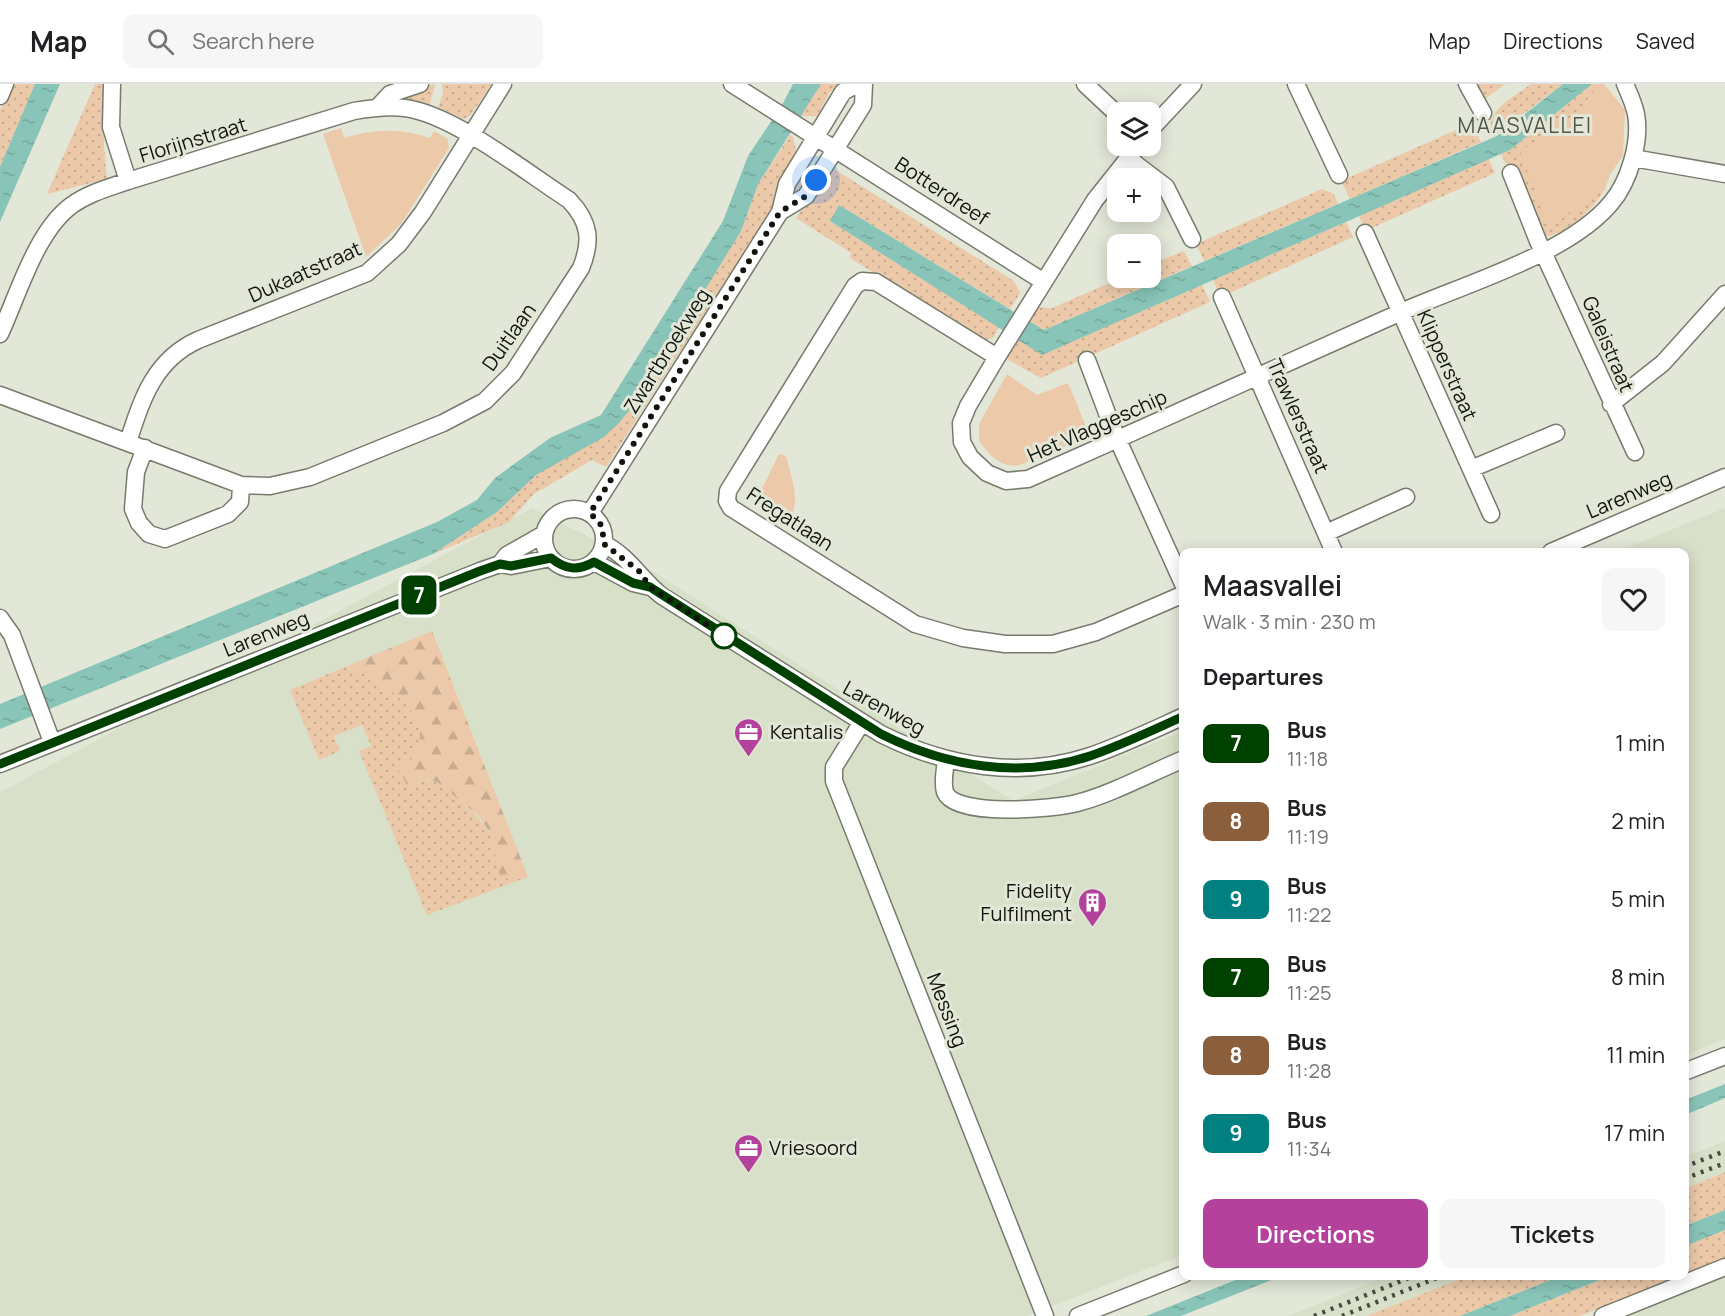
<!DOCTYPE html>
<meta charset="utf-8">
<style>
:root{--surface:#fff;--page:#f6f6f6;--text:#202124;--muted:#757577;--line:#e0e0e0;--accent:#b4429d}
body{margin:0;font-family:Manrope,sans-serif;background:var(--page);color:var(--text);height:100vh;display:flex;flex-direction:column;font-size:22px;white-space:nowrap}
*{box-sizing:border-box;margin:0}
p{font-size:20px;color:var(--muted)}
.icon{flex:none;width:33px;height:33px;fill:none;stroke:currentColor;stroke-width:2;stroke-linecap:round;stroke-linejoin:round}
.map{position:relative;flex:1;overflow:hidden}
.panel{position:absolute;left:1179px;top:464px;width:510px;height:732px;display:flex;flex-direction:column;background:var(--surface);border-radius:12px;box-shadow:0 3px 15px #0003}
.panel>*{flex:none}
.badge{padding:0 12px;border-radius:9px;font-size:21px;line-height:39px}
.controls{position:absolute;left:1107px;top:18px;display:grid;gap:12px}
.controls a{display:grid;place-items:center;width:54px;height:54px;border-radius:12px;background:var(--surface);box-shadow:0 3px 15px #0003;font-size:30px}
.you{position:absolute;width:30px;height:30px;margin:-15px;border:4px solid #fff;border-radius:50%;background:#1a73e8;box-shadow:0 0 0 9px #1a73e833}
.map>.badge{position:absolute;translate:-50% -50%;box-shadow:0 0 0 3px #fff}
h2{padding:0 24px;font-size:22px;line-height:54px}
.round{display:grid;place-items:center;flex:none;width:63px;height:63px;border-radius:12px;background:var(--page)}
.summary{display:flex;align-items:center;justify-content:space-between;height:102px;padding:0 24px}
h1{font-size:28px;font-weight:600;line-height:45px}
.cta{display:flex;gap:12px;margin-top:auto;padding:12px 24px}
.cta a{flex:1;height:69px;border-radius:12px;background:var(--accent);color:#fff;font-size:24px;font-weight:600;line-height:69px;text-align:center}
.cta a+a{background:var(--page);color:var(--text)}
ul{padding:0;list-style:none}
li{display:flex;align-items:center;gap:18px;height:78px;padding:0 24px}
li div{flex:1}
li b{display:block;font-size:22px}
li em{font-style:normal}
li .badge{min-width:66px;font-weight:700;text-align:center}
header{display:flex;align-items:center;gap:36px;box-sizing:border-box;height:84px;padding:0 30px;background:var(--surface);border-bottom:2px solid var(--line)}
header strong{font-size:28px}
nav{display:flex;gap:33px;margin-inline-start:auto;font-size:21px}
.search{width:420px;height:54px;background:var(--page);display:flex;align-items:center;gap:15px;box-sizing:border-box;padding:0 21px;border-radius:12px;color:var(--muted);font-size:22px}
.map>svg:first-child{display:block}
.built{fill:#d9e0c9}
.grass{fill:url(#grass-dots)}
.forest{fill:url(#forest-firs)}
.park{fill:#ecc9a9}
.water{fill:url(#water-ripples)}
.lines{fill:none;stroke-linecap:round;stroke-linejoin:round}
.minor-casing{stroke:#767b6d;stroke-width:19}
.minor{stroke:#fff;stroke-width:16}
.rail{stroke:#494c44;stroke-width:4.5;stroke-dasharray:3 6;stroke-linecap:butt}
.line-casing{stroke:#fff;stroke-width:14}
.line{stroke:#004000;stroke-width:9}
.walk{stroke:#12140e;stroke-width:6;stroke-dasharray:0 10.8}
.stop-dot{fill:#fff;stroke:#004000;stroke-width:3}
.labels{text-anchor:middle;stroke-width:6;stroke-linejoin:round;paint-order:stroke}
.street-label{font-size:20px;fill:#12140e;stroke:#e2e7d8}
.poi-label{font-size:20px;fill:#12140e;stroke:#e2e7d8;text-anchor:start}
.neighbourhood-label{font-size:21px;letter-spacing:1.5px;fill:#525649;stroke:#e2e7d8}
</style>
<header>
<strong>Map</strong>
<div class="search"><svg class="icon" aria-label="search" viewBox="0 0 24 24"><circle cx="10" cy="10" r="6"/><path d="M15 15l6 6"/></svg>Search here</div>
<nav><a>Map</a><a>Directions</a><a>Saved</a></nav>
</header>
<div class="map">
<svg width="1725" height="1232" viewBox="0 0 1725 1232">
<defs>
<pattern id="grass-dots" width="8" height="8" patternUnits="userSpaceOnUse" patternTransform="scale(1.5)"><rect width="8" height="8" fill="#ecc9a9"/><path d="M2 2h.1M6 6h.1" fill="none" stroke="#c9ac90" stroke-width="1.8" stroke-linecap="round"/></pattern>
<pattern id="forest-firs" width="22" height="20" patternUnits="userSpaceOnUse" patternTransform="scale(1.5)"><rect width="22" height="20" fill="#ecc9a9"/><path d="M5 1l3.5 6h-7zM16 11l3.5 6h-7z" fill="#c9ac90"/></pattern>
<pattern id="water-ripples" width="26" height="14" patternUnits="userSpaceOnUse" patternTransform="scale(1.5)"><rect width="26" height="14" fill="#88c4b7"/><path d="M2 4q2-2 4 0t4 0M15 11q2-2 4 0t4 0" fill="none" stroke="#74a89c"/></pattern>
</defs>
<rect width="100%" height="100%" fill="#e2e7d8"/>
<path class="built" d="M532,424L641,480L1013,717L1183,647V1171L1026,1232H0V708Z
M1725,424V955L1685,971L1684,468H1617Z
M1725,1057V1088L1685,1105V1073Z
M1725,1184V1232H1608Z
M1390,1191H1470L1367,1232H1288Z"/>
<path class="grass" d="M12,0H35L0,83V26Z
M95,0H107L104,62L107,95L47,110Z
M435,0L430,20L393,13Z
M442,0H491L471,31L464,35L438,23L443,9Z
M821,0H840L830,8L817,32H800Z
M1472,0H1505L1481,18Z
M1531,0H1563L1493,53C1482,27 1512,15 1531,0Z
M1592,0H1600C1610,59 1630,97 1574,139C1566,145 1551,154 1541,153L1501,70L1510,66Z
M1472,39L1481,58L1350,115L1341,97Z
M790,51L793,53L796,67L771,126L606,383L592,376L534,410L509,438L433,470L497,428L536,391L619,339L639,314L741,147L758,100Z
M1489,75L1495,89L1365,147L1359,132Z
M829,82L1014,197L1020,209L1010,225L839,121L830,137L999,243L993,254L983,256L968,248L850,174L851,169L796,134Z
M803,84L812,91L788,122L792,103Z
M1322,105L1334,110L1338,120L1204,177L1196,160Z
M1346,138L1353,153L1221,213L1213,196Z
M1184,167L1192,182L1044,246L1024,233L1030,223L1052,224L1121,194H1150L1151,180Z
M1202,201L1210,218L1041,294L1001,272L1013,252L1042,270Z
M347,582C372,593 419,618 420,651C420,658 417,667 414,674L398,685L407,701C416,700 426,694 435,698C442,700 448,707 454,712C479,732 502,754 499,790L513,796L528,793L427,831L359,667L371,662L362,641L334,652L340,667L319,676L290,606Z
M1725,1088V1126L1685,1142L1684,1105Z
M1725,1146V1174L1685,1190L1684,1162Z
M1470,1191H1563L1460,1232H1367Z
M1612,1191H1682L1580,1232H1510Z"/>
<path class="forest" d="M432,547L528,793L513,796L500,793L491,751L480,733L437,698L428,696L407,701L398,685L414,673C417,666 420,658 420,650C419,618 372,593 347,582Z"/>
<path class="park" d="M1600,0H1604L1625,26L1623,72L1601,103L1549,145L1520,67L1572,34Z
M341,44L344,54C375,45 400,44 430,54L434,47L448,55L449,64L401,140L366,173L323,50Z
M1007,290L1037,311L1068,299L1090,352L1017,382C999,382 989,371 979,357V340Z
M779,370L786,372C791,393 801,415 790,435L757,415Z"/>
<path class="water" d="M35,0H60L0,138V83Z
M793,0H821L758,100L741,147L639,314L619,339L604,353L536,391L497,428L433,470L0,645V620L437,438L477,416L495,394L550,354L601,331L723,137L748,72L782,21Z
M1563,0H1592L1510,66L1042,271L830,137L839,121L1044,246L1497,52Z
M1725,1000V1014L1685,1031V1016Z
M1725,1126V1146L1685,1162V1142Z
M1248,1191H1284L1181,1232H1146Z
M1563,1191H1612L1510,1232H1460Z"/>
<g class="lines">
<defs>
<path id="minor" d="M112,0L111,43L128,97
M732,0L1044,198
M1085,0L1118,31
M1296,0L1339,91
M1467,0L1483,29
M0,12L5,0
M378,23L390,10L420,0
M1150,46L1193,0
M1138,62L1095,116L997,273L968,322L961,339L962,358L970,373L987,389L1006,397L1028,395C1152,340 1276,284 1399,229C1461,201 1568,171 1611,119C1629,98 1641,58 1636,30C1634,20 1629,9 1625,0
M1633,74L1725,90
M1129,75L1166,103L1192,155
M1511,89L1538,157L1635,368
M780,128L806,112L863,21L864,0
M1365,149L1491,430
M1222,213L1334,468
M0,250C18,211 36,147 72,121C89,109 108,104 128,97L354,27C371,24 388,22 405,24C453,30 527,89 569,116C590,138 592,157 581,184L513,289L485,317L443,339L310,393L270,402L241,401L0,311
M997,273L876,198L862,197L855,202L728,407L727,417L731,424L915,540L963,554L1005,560H1053L1096,548L1184,510
M1087,276L1113,345L1184,502
M1611,320L1663,279L1725,210
M128,358C142,315 154,276 198,256L367,189L399,160L423,128L503,0
M145,364L136,388L133,425L139,439L149,450L165,455L228,430L240,418L241,401
M1471,385L1556,349
M544 455a30 30 0 1 1 60 0a30 30 0 1 1-60 0Z
M590,429L780,128L787,100L843,8L857,0
M1326,449L1406,413
M604,460C630,473 641,496 662,512L881,650C947,683 1020,695 1090,672C1122,661 1153,646 1184,632
M1551,468L1725,393
M594,478L633,499L650,503
M500,480L507,471L544,450
M0,534L12,551L52,658
M862,638L834,683V697L1045,1232
M946,676C945,686 942,698 945,708C955,734 1054,725 1077,719C1112,710 1150,689 1184,675
M0,680L480,487L500,480L511,482L551,474
M1684,988L1725,972
M1078,1232L1184,1190
M1603,1232L1725,1183"/>
</defs>
<use href="#minor" class="minor-casing"/>
<use href="#minor" class="minor"/>
<path class="rail" d="M1684,1083L1725,1067
M1684,1095L1725,1079
M1314,1232L1416,1191
M1342,1232L1444,1191"/>
</g>
<g class="lines">
<defs>
<path id="line" d="M0,680L480,487L500,480L511,482L551,474C566,486 578,487 594,478L633,499L650,503L881,650C947,683 1020,695 1090,672C1122,661 1153,646 1184,632"/>
</defs>
<use href="#line" class="line-casing"/>
<use href="#line" class="line"/>
<path class="walk" d="M724,552L650,503L639,487L604,460L602,442L590,429L780,128L806,112L816,96"/>
</g>
<defs>
<symbol id="office-pin" viewBox="-11 -11 22 30"><path d="M0 17L-7.5 6A9.5 9.5 0 1 1 7.5 6Z" fill="#b4429d" stroke="#e2e7d8"/><path d="M-6-3h4V-5.5h4V-3h4V5H-6ZM-1-4.5V-3h2v-1.5ZM-6 0V1H6V0Z" fill="#fff"/></symbol>
<symbol id="building-pin" viewBox="-11 -11 22 30"><path d="M0 17L-7.5 6A9.5 9.5 0 1 1 7.5 6Z" fill="#b4429d" stroke="#e2e7d8"/><path d="M-4-6H4V6H1V3H-1V6H-4ZM-2.5-4.3h1.7v1.8h-1.7ZM.8-4.3h1.7v1.8H.8ZM-2.5-1h1.7V.8h-1.7ZM.8-1h1.7V.8H.8Z" fill="#fff"/></symbol>
</defs>
<g fill-rule="evenodd">
<use href="#office-pin" x="732" y="632" width="33" height="45"/>
<use href="#building-pin" x="1076" y="802" width="33" height="45"/>
<use href="#office-pin" x="732" y="1048" width="33" height="45"/>
</g>
<circle class="stop-dot" cx="724" cy="552" r="12"/>
<g class="labels">
<g class="street-label">
<text transform="translate(193 56) rotate(-17)" y="7">Florijnstraat</text>
<text transform="translate(942 107) rotate(33)" y="7">Botterdreef</text>
<text transform="translate(305 188) rotate(-24)" y="7">Dukaatstraat</text>
<text transform="translate(509 253) rotate(-55)" y="7">Duitlaan</text>
<text transform="translate(1608 260) rotate(67)" y="7">Galeistraat</text>
<text transform="translate(667 267) rotate(-58)" y="7">Zwartbroekweg</text>
<text transform="translate(1447 281) rotate(66)" y="7">Klipperstraat</text>
<text transform="translate(1298 332) rotate(66)" y="7">Trawlerstraat</text>
<text transform="translate(1097 342) rotate(-24)" y="7">Het Vlaggeschip</text>
<text transform="translate(1629 411) rotate(-23)" y="7">Larenweg</text>
<text transform="translate(790 435) rotate(33)" y="7">Fregatlaan</text>
<text transform="translate(266 550) rotate(-22)" y="7">Larenweg</text>
<text transform="translate(884 624) rotate(29)" y="7">Larenweg</text>
<text transform="translate(947 926) rotate(69)" y="7">Messing</text>
</g>
<g class="poi-label">
<text x="770" y="655">Kentalis</text>
<text x="1072" y="814" text-anchor="end">Fidelity<tspan x="1072" dy="23">Fulfilment</tspan></text>
<text x="769" y="1071">Vriesoord</text>
</g>
<g class="neighbourhood-label">
<text x="1525" y="49">MAASVALLEI</text>
</g>
</g>
</svg>
<div class="controls">
<a><svg class="icon" aria-label="layers" viewBox="0 0 24 24"><path d="M12 4l9 5-9 5-9-5zM3 14l9 5 9-5"/></svg></a>
<a>+</a>
<a>−</a>
</div>
<div class="you" style="left:816px;top:96px"></div>
<b class="badge" style="left:419px;top:511px;background:#004000;color:#fff">7</b>
<section class="panel">
<div class="summary"><div><h1>Maasvallei</h1><p>Walk · 3 min · 230 m</p></div><a class="round"><svg class="icon" aria-label="heart" viewBox="0 0 24 24"><path d="M12 20l-8-8c-3-5 5-10 8-4 3-6 11-1 8 4z"/></svg></a></div>
<h2>Departures</h2>
<ul>
<li><span class="badge" style="background:#004000;color:#fff">7</span><div><b>Bus</b><p>11:18</p></div><em>1 min</em></li>
<li><span class="badge" style="background:#8b5e3c;color:#fff">8</span><div><b>Bus</b><p>11:19</p></div><em>2 min</em></li>
<li><span class="badge" style="background:#008080;color:#fff">9</span><div><b>Bus</b><p>11:22</p></div><em>5 min</em></li>
<li><span class="badge" style="background:#004000;color:#fff">7</span><div><b>Bus</b><p>11:25</p></div><em>8 min</em></li>
<li><span class="badge" style="background:#8b5e3c;color:#fff">8</span><div><b>Bus</b><p>11:28</p></div><em>11 min</em></li>
<li><span class="badge" style="background:#008080;color:#fff">9</span><div><b>Bus</b><p>11:34</p></div><em>17 min</em></li>
</ul>
<div class="cta"><a>Directions</a><a>Tickets</a></div>
</section>
</div>
